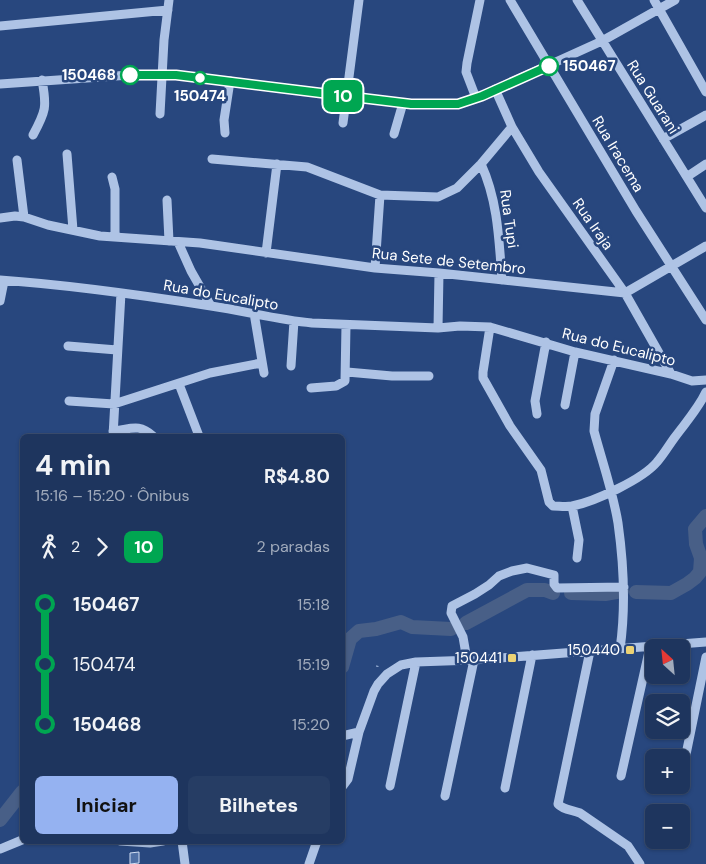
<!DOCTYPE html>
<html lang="pt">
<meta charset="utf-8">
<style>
:root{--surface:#1e355e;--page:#263d64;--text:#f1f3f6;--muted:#a1abbc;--line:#3c5073;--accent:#95b2f1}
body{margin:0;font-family:"DM Sans",sans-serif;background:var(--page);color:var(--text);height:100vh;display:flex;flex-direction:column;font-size:19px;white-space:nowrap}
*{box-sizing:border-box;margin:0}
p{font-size:16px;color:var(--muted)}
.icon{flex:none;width:28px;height:28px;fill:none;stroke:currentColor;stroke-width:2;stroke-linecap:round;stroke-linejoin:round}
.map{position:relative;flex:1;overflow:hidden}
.drawer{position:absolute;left:20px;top:434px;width:325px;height:410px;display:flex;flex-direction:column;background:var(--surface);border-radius:8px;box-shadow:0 1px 4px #0004,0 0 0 1px var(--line)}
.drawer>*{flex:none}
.badge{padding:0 10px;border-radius:8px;font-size:18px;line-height:32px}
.needle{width:32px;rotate:333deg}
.fabs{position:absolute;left:645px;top:639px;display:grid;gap:10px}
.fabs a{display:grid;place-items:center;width:45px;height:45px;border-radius:8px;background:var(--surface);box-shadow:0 1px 4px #0004,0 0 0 1px var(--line);font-size:25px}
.map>.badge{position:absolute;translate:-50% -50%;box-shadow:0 0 0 2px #fff}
.legs{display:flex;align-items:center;gap:8px;height:55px;padding:0 15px;font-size:16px}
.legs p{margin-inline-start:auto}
.summary{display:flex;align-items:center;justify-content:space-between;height:85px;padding:0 15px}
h1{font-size:28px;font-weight:700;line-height:38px}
.primary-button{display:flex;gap:10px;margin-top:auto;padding:10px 15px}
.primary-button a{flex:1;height:58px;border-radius:8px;background:var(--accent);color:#111;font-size:20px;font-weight:700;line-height:58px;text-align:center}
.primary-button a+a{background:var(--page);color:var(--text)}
ul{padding:0 15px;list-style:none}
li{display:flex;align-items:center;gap:18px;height:60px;font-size:19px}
li i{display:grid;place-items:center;width:8px;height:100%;margin:0 6px;background:currentColor}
li i::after{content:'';width:12px;height:12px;margin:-6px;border:4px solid;border-radius:50%;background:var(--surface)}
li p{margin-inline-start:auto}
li:first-child i{background:linear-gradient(#0000 50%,currentColor 0)}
li:last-child i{background:linear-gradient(currentColor 50%,#0000 0)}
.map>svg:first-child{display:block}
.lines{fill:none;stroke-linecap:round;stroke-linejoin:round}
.river{stroke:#485f87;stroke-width:14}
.building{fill:#5070a6;stroke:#d1def4}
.path{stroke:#aec3e5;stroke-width:1;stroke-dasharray:2.5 4;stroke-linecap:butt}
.minor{stroke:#aec3e5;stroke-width:9}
.line-1-casing{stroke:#fff;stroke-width:11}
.line-1{stroke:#00a651;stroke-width:8}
.stop-1-dot{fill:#fff;stroke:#00a651;stroke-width:2.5}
.poi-dot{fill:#ecd274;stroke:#28477e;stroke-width:2}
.labels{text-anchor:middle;stroke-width:5;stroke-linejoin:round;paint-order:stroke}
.stop-label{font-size:15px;font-weight:bold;fill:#fff;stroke:#28477e;text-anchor:start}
.street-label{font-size:15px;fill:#fff;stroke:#28477e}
.poi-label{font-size:15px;fill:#fff;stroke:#28477e;text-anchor:end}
</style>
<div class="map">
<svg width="706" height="864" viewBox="0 0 706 864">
<rect width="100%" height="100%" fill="#28477e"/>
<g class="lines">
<path class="river" d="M636,592L671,593L687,584L695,578L700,572L701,558L696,544L695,529L706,516
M571,593L605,594L622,591
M466,623L527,590H545L553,593
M342,667L350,639L359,631L376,629L401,622L412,627L451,629
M0,820L22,792"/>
</g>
<path class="building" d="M139,852V863L130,864V853Z"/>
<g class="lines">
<path class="path" d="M376,666L382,667"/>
<path class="minor" d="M510,0L636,211L706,320
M577,0L706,208
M654,0L706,92
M0,26L168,10
M0,84L130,75H176L411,104H458L481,96L602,41L675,0
M495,89L512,127L539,172L625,293L671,374
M476,98L466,72L467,63L480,0
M160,114L164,40L169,0
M343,123L359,0
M225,133L224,120L230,81
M394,134L403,103
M33,135C46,111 47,107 42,80
M663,139L706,115
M67,154L73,230
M212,159L307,167L380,195L438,197L457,188L481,164L512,127
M17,160L24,217
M481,164C498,201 499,240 502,280
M688,176L706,164
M112,177L115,189V237
M167,200L169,241
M0,218L15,216L24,217L48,225L100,236L200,243L375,268L439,273L625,293L706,246
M178,242L191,271L211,306
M266,253L277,164
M375,268L380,195
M0,280C71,285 141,295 211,306C245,311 278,320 312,323L438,328L460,326L490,327L575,352L671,374L692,381L706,380
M0,301L4,281
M254,313L264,373
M490,327L483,372V378L510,426L541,470L549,502L553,506C559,506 566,507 572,506C594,502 643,479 657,462C664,454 669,445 675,437C686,422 698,409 706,392
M438,328L439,273
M68,346L117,350
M614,360L595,414L594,431C602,461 613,492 618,523C624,566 626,607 620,649
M291,366L294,321
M347,372L392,376H429
M179,384L199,436
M311,388L336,386L345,381L346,325
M69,401L114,404L210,373L261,363
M565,405L575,352
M537,414L535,401L546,342
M113,431C131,429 139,423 153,436
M113,436L121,293
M572,506L579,540L577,558
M590,651L558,804C563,810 573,810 580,813L628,846L640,864
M467,660L463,637L451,613L452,606L475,594L489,585L499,576L512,571L527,568L554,575V584L557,588L624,587
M342,736L359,732
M683,769L706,657
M621,776L650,647
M390,786L416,662
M342,787L348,779L359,732L374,691L378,684L387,674L401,665L416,662L474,660L706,642
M505,788L532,655
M445,796L474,660
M120,841L150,843L163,841
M182,841L185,864
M0,849L22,840
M309,864L317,841"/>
</g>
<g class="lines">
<defs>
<path id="line-1" d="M130,75H176L345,96L411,104H458L482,96L549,66"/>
</defs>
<use href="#line-1" class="line-1-casing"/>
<use href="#line-1" class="line-1"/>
</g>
<g class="stop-1-dot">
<circle cx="549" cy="66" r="9"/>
<circle cx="130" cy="75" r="9"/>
<circle cx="200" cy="78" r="6"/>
</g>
<g class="poi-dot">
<rect x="625" y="645" width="10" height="10" rx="2.5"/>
<rect x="507" y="653" width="10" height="10" rx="2.5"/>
</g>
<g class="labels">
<g class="stop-label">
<text x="563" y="71">150467</text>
<text x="116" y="80" text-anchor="end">150468</text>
<text x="200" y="101" text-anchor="middle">150474</text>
</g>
<g class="street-label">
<text transform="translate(653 97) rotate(58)" y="5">Rua Guarani</text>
<text transform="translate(618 154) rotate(59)" y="5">Rua Iracema</text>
<text transform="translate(509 219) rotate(82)" y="5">Rua Tupi</text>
<text transform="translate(593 224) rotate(55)" y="5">Rua Iraja</text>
<text transform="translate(449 261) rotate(6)" y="5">Rua Sete de Setembro</text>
<text transform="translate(221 295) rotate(10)" y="5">Rua do Eucalipto</text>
<text transform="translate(619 347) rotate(14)" y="5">Rua do Eucalipto</text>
</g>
<g class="poi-label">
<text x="620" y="655">150440</text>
<text x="502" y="663">150441</text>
</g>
</g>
</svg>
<div class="fabs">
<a><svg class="needle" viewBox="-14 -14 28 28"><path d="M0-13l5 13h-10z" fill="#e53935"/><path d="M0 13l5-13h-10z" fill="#a1abbc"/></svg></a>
<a><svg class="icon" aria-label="layers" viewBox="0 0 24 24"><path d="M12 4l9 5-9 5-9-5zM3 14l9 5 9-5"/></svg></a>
<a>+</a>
<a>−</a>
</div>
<b class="badge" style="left:343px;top:96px;background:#00a651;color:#fff">10</b>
<section class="drawer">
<div class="summary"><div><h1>4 min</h1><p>15:16 – 15:20 · Ônibus</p></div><b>R$4.80</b></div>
<div class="legs"><svg class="icon" aria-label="walk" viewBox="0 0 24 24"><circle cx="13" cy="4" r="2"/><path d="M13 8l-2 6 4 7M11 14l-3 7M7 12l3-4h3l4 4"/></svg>2<svg class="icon" aria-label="forward" viewBox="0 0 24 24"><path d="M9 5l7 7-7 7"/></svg><b class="badge" style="background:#00a651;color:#fff">10</b><p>2 paradas</p></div>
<ul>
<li><i style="color:#00a651"></i><b>150467</b><p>15:18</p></li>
<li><i style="color:#00a651"></i><span>150474</span><p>15:19</p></li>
<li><i style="color:#00a651"></i><b>150468</b><p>15:20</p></li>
</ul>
<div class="primary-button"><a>Iniciar</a><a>Bilhetes</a></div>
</section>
</div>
